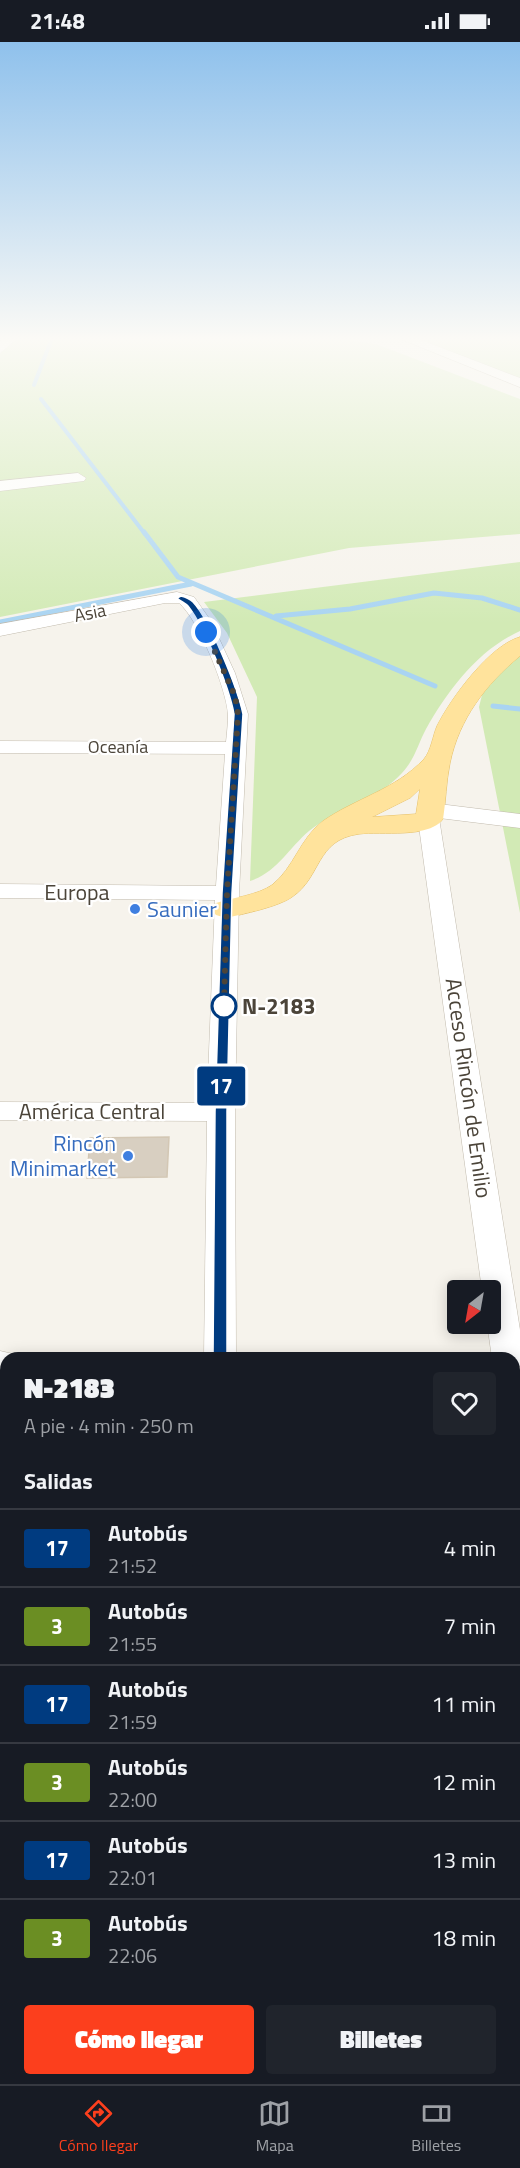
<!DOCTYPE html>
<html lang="es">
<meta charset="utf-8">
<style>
:root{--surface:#171b24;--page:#20242c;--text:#f1f3f6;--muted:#9ea1a6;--line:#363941;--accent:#fc3f1d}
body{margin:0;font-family:"Titillium Web",sans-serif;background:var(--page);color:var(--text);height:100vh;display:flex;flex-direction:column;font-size:22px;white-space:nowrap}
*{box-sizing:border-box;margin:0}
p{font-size:20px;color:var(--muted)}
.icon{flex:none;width:33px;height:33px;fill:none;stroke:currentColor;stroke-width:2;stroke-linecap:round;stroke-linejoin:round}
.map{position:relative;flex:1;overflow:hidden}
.side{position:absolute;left:0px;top:1310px;width:520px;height:734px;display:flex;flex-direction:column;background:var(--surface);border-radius:18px 18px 0 0;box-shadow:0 3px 15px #0003}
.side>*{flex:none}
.badge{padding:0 12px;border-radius:4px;font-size:21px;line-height:39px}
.needle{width:39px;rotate:211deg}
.buttons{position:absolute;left:447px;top:1238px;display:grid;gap:12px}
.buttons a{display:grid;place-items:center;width:54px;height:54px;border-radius:6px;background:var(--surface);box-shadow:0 3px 15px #0003;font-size:30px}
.you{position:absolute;width:30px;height:30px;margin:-15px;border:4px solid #fff;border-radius:50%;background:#1a73e8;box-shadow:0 0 0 9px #1a73e833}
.map>.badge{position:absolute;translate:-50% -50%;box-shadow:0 0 0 3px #fff}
h2{padding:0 24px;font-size:22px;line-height:54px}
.round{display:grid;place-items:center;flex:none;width:63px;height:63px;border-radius:6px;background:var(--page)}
.summary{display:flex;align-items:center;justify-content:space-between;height:102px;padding:0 24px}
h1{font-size:28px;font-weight:800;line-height:45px}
.button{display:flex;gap:12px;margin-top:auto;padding:12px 24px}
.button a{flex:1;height:69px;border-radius:6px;background:var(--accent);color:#fff;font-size:24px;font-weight:800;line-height:69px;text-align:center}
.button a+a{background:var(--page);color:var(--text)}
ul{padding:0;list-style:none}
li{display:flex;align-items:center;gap:18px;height:78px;padding:0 24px;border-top:2px solid var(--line)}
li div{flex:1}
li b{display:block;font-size:22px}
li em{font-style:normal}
li .badge{min-width:66px;font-weight:700;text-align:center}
.status{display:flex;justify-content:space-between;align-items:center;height:42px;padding:0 30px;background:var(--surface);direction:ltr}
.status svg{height:16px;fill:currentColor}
.menu{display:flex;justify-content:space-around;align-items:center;height:84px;border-top:2px solid var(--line);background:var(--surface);font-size:16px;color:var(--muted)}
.menu a{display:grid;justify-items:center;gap:3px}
.menu .on{color:var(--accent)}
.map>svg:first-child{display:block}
.green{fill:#d2eab5}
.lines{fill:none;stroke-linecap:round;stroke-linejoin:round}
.stream-far1{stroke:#a9d4f2;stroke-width:4}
.stream{stroke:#a9d4f2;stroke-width:5}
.building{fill:#d8cfc1;stroke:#d3c7b4;stroke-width:1.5}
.minor-casing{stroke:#c2bbae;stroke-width:1}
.major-casing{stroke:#e6c16a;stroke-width:1}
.minor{fill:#fff;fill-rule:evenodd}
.major{fill:#ffe39c;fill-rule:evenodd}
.line{fill:#003b80;stroke:#fff;stroke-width:1.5}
.walk{stroke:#4b4439;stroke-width:6;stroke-dasharray:0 10.8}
.shop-dot{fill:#3f7fe0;stroke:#fff;stroke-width:2}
.stop-dot{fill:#fff;stroke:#003b80;stroke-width:3}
.labels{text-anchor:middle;stroke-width:4.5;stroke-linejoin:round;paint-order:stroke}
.far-street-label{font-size:18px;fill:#4b4439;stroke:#fff}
.street-label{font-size:22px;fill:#4b4439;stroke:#fff}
.shop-label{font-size:22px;fill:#366cbe;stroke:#fff;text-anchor:start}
.stop-label{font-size:22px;font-weight:bold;fill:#4b4439;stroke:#fff;text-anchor:start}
</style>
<div class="status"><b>21:48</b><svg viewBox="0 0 49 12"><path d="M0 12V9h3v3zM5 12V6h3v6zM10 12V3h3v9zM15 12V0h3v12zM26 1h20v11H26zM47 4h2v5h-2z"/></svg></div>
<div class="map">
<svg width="520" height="2042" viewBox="0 0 520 2042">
<rect width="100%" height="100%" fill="#f6f3ec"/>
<path class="green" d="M0,296H331L376,302L520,357V492L349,506L0,575Z
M404,296H520V341Z
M520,520V589C478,608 448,648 426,687C418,702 415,717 402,731C378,758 337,767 309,789C289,806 276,831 250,839L257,655L227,591L204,560Z
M520,612V871L479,665L483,649Z"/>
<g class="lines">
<path class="stream-far1" d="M34,343L52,296
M41,357L145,492"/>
<path class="stream" d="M144,490L178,535L435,644
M276,574L350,567L434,551L482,556L520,568
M0,580L191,542
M493,664L520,667"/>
</g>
<path class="building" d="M169,1095L167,1135L87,1136L90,1096Z"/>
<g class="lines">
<defs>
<path id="minor" d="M4,296H18L0,311V300Z
M398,296H416L520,336V345Z
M78,431L86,436L84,439L0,449V439Z
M177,550L194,555L211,579L235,631L248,672L239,851L235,1070L236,1316H204L207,1079L0,1078V1060L207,1061L215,858L0,856V842L216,844L225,712L0,711V699L226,700C227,691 228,681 228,672C226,646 199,578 179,561H165L0,594V582Z
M431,761L520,772V786L439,776L520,1288V1324L514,1326V1316H492L487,1281H490V1248H482L418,777L423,772L420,768L423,763Z
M0,1309L18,1313L19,1316H6V1333H0Z
M514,1352L520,1353V1416L514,1414Z
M0,1654H6V1690H0Z
M197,2037H243V2042H197Z"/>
<path id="major" d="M520,595V614C486,642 459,677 450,721C446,740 446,759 443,777C429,797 381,789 359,792C315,798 322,835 292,855C278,865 243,872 226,876L216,873L211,867L216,861C232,856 258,853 272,843C294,826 300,796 323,779C356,756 395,748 424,717C431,709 433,693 437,684C451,656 490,603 520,595ZM420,747L416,772L372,775L410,756Z"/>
</defs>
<use href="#minor" class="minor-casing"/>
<use href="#major" class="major-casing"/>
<use href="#minor" class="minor"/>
<use href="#major" class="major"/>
</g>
<linearGradient id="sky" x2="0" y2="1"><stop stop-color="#8fc1ec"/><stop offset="0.51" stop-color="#fbfaf6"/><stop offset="1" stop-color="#fbfaf6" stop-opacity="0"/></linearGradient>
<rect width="520" height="582" fill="url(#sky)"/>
<path class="line" d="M181,554C185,555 190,557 193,560C210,578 238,647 243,672L232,851L227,1070V1316L220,1321L213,1316L215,1070L222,851L234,672C229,645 205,586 188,564C185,561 180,559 177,556Z"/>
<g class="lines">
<path class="walk" d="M206,590L235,654L238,672L227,851L224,964"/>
</g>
<g class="shop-dot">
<circle cx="135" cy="867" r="6"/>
<circle cx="128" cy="1114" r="6"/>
</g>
<circle class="stop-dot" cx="224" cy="964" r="12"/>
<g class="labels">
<g class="far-street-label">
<text transform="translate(90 571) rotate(-11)" y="6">Asia</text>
<text x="118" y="711">Oceanía</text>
</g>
<g class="street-label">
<text x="77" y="858">Europa</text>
<text transform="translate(469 1046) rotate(82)" y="8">Acceso Rincón de Emilio</text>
<text x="92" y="1077">América Central</text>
</g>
<g class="shop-label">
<text x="147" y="875">Saunier</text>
<text x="116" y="1109" text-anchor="end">Rincón<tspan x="116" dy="25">Minimarket</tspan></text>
</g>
<g class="stop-label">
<text x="242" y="972">N-2183</text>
</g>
</g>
</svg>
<div class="buttons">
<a><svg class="needle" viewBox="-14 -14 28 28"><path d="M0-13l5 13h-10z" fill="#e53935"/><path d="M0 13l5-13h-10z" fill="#9ea1a6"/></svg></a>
</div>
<div class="you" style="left:206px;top:590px"></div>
<b class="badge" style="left:221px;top:1044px;background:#003b80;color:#fff">17</b>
<section class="side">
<div class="summary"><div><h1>N-2183</h1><p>A pie · 4 min · 250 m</p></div><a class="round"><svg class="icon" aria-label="heart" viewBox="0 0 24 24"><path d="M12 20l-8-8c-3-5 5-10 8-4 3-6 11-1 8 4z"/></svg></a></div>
<h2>Salidas</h2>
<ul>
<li><span class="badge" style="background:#003b80;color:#fff">17</span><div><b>Autobús</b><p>21:52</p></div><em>4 min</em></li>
<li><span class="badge" style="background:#6b8e23;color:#fff">3</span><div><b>Autobús</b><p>21:55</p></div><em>7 min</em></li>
<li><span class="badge" style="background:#003b80;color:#fff">17</span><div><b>Autobús</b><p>21:59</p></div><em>11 min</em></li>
<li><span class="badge" style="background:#6b8e23;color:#fff">3</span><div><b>Autobús</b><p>22:00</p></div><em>12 min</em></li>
<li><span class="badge" style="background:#003b80;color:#fff">17</span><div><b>Autobús</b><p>22:01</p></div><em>13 min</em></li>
<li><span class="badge" style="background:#6b8e23;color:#fff">3</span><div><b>Autobús</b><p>22:06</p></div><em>18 min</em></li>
</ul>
<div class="button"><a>Cómo llegar</a><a>Billetes</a></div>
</section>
</div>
<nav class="menu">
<a class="on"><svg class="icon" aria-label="directions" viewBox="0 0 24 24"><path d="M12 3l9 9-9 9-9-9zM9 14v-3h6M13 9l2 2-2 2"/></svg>Cómo llegar</a>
<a><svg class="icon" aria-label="map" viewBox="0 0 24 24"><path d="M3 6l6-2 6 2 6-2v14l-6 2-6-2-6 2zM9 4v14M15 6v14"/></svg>Mapa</a>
<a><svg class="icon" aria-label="tickets" viewBox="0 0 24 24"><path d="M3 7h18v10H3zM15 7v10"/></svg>Billetes</a>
</nav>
